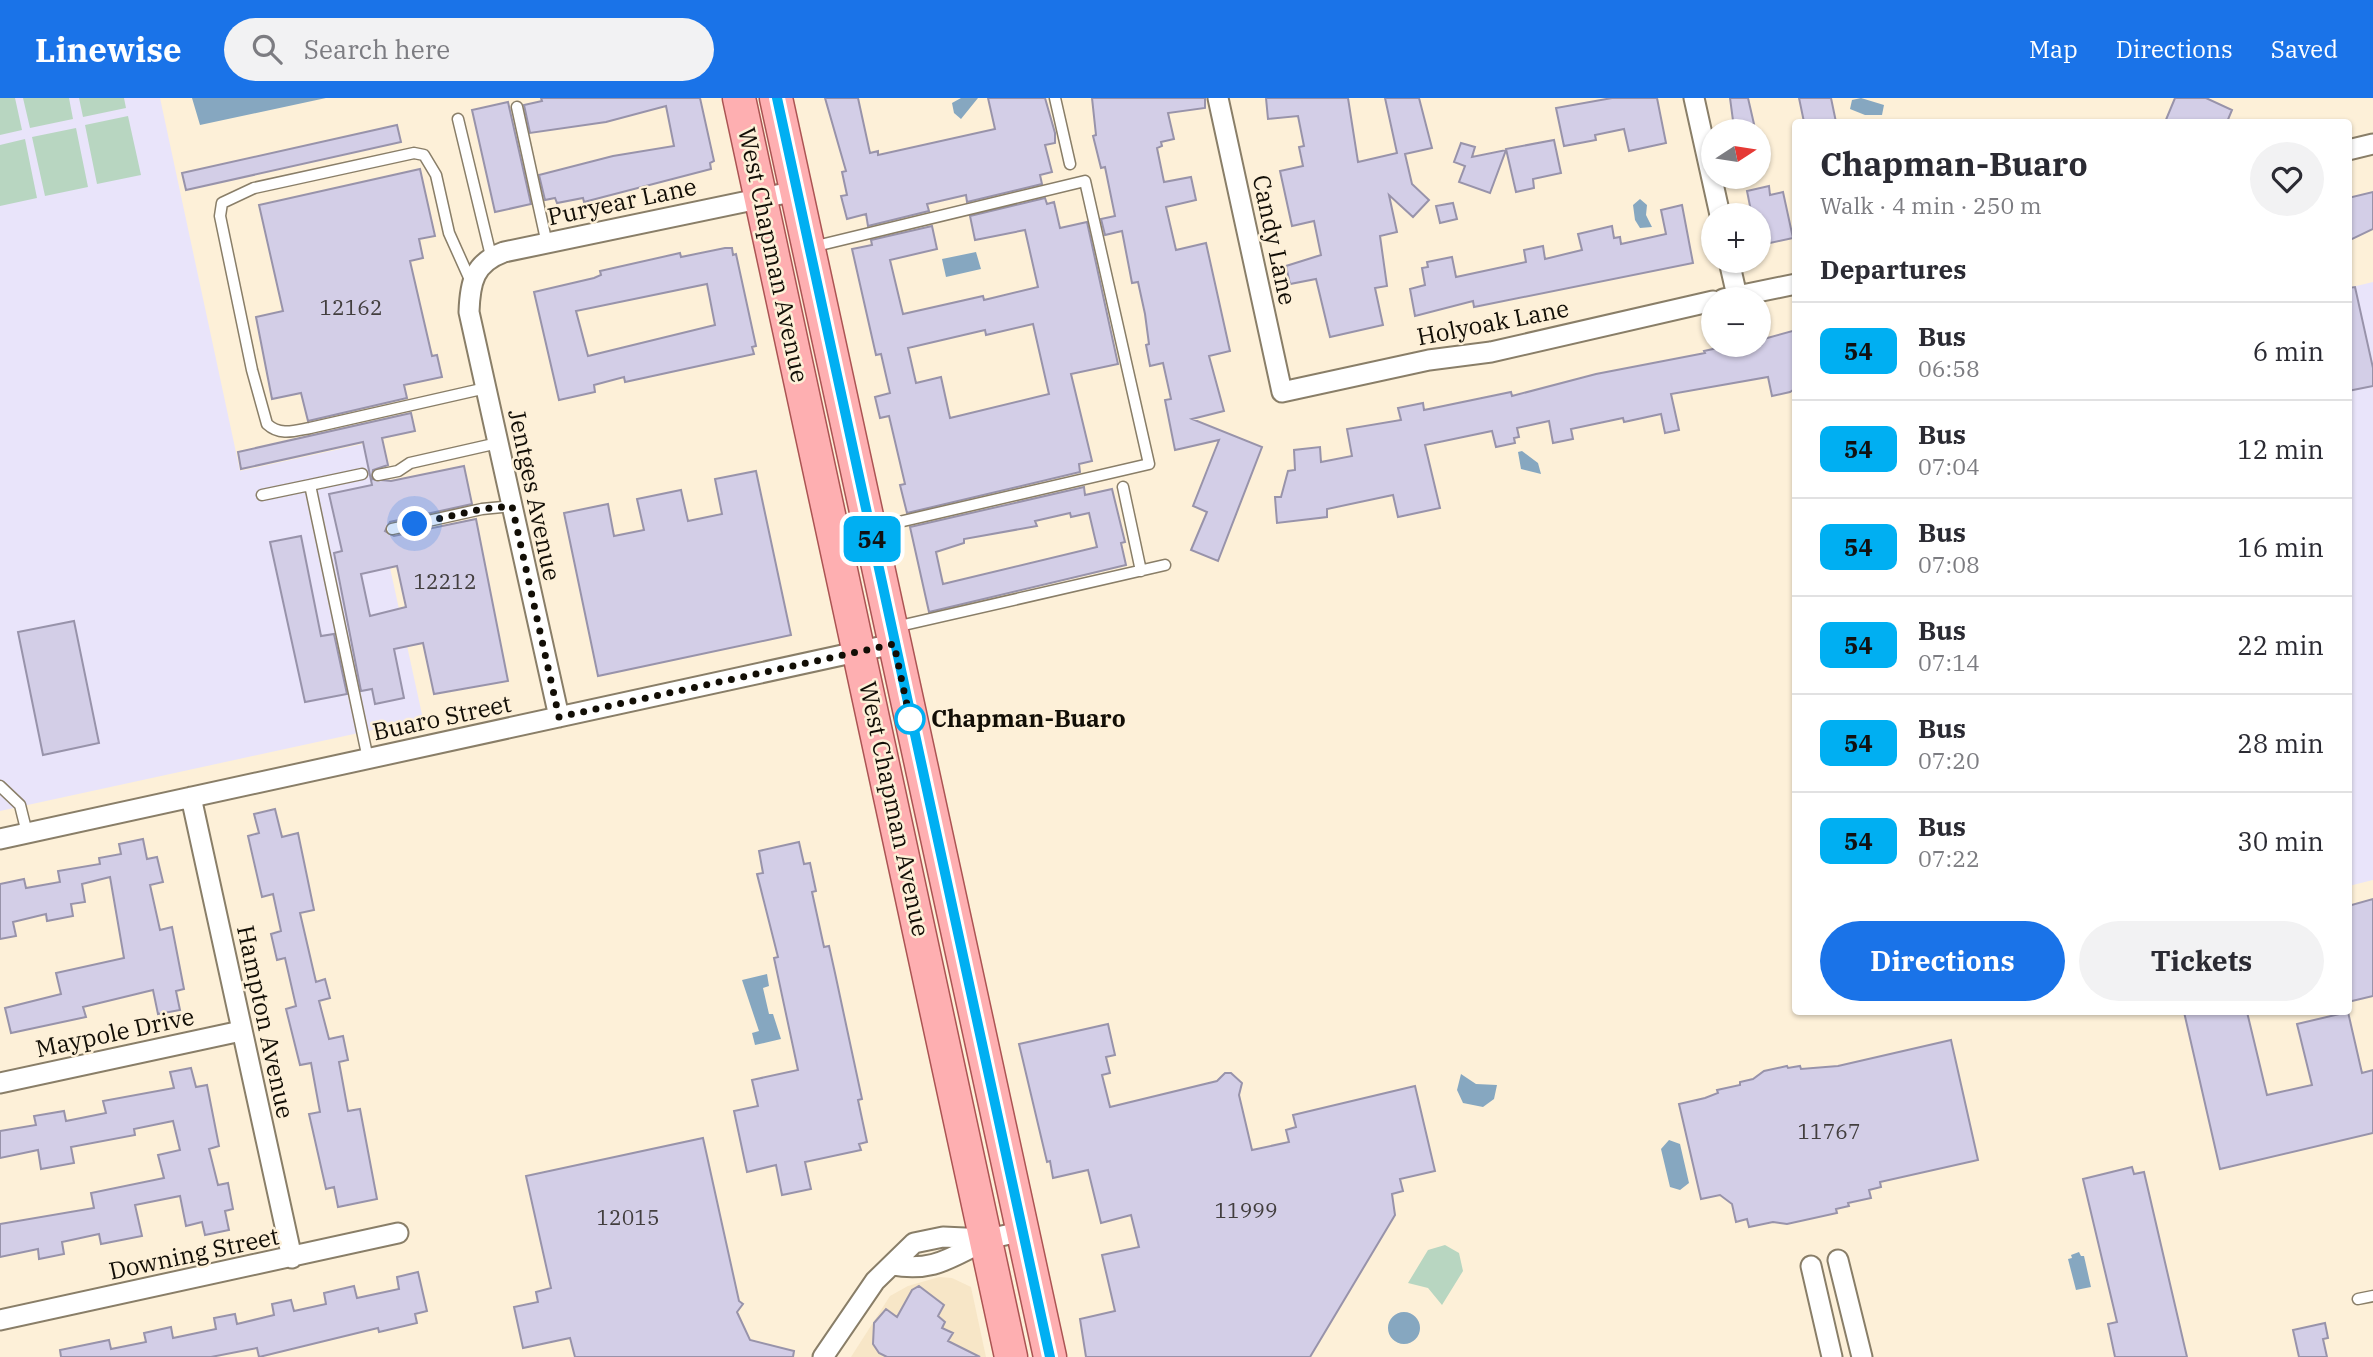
<!DOCTYPE html>
<meta charset="utf-8">
<style>
:root{--surface:#fff;--page:#f2f2f3;--text:#2b2b33;--muted:#7c7c81;--line:#e1e1e2;--accent:#1a73e8}
body{margin:0;font-family:"IBM Plex Serif",serif;background:var(--page);color:var(--text);height:100vh;display:flex;flex-direction:column;font-size:26px;white-space:nowrap}
*{box-sizing:border-box;margin:0}
p{font-size:23px;color:var(--muted)}
.icon{flex:none;width:38px;height:38px;fill:none;stroke:currentColor;stroke-width:2;stroke-linecap:round;stroke-linejoin:round}
.map{position:relative;flex:1;overflow:hidden}
.side{position:absolute;left:1792px;top:21px;width:560px;height:896px;display:flex;flex-direction:column;background:var(--surface);border-radius:7px;box-shadow:0 2px 5px #0004}
.side>*{flex:none}
.badge{padding:0 14px;border-radius:10px;font-size:24px;line-height:46px}
.needle{width:46px;rotate:78deg}
.buttons{position:absolute;left:1701px;top:21px;display:grid;gap:14px}
.buttons a{display:grid;place-items:center;width:70px;height:70px;border-radius:50%;background:var(--surface);box-shadow:0 2px 5px #0004;font-size:35px}
.you{position:absolute;width:35px;height:35px;margin:-18px;border:5px solid #fff;border-radius:50%;background:#1a73e8;box-shadow:0 0 0 10px #1a73e833}
.map>.badge{position:absolute;translate:-50% -50%;box-shadow:0 0 0 4px #fff}
h2{padding:0 28px;font-size:26px;line-height:63px}
.round{display:grid;place-items:center;flex:none;width:74px;height:74px;border-radius:37px;background:var(--page)}
.overview{display:flex;align-items:center;justify-content:space-between;height:119px;padding:0 28px}
h1{font-size:33px;font-weight:800;line-height:52px}
.cta{display:flex;gap:14px;margin-top:auto;padding:14px 28px}
.cta a{flex:1;height:80px;border-radius:42px;background:var(--accent);color:#fff;font-size:28px;font-weight:800;line-height:80px;text-align:center}
.cta a+a{background:var(--page);color:var(--text)}
ul{padding:0;list-style:none}
li{display:flex;align-items:center;gap:21px;height:98px;padding:0 28px;border-top:2px solid var(--line)}
li div{flex:1}
li b{display:block;font-size:26px}
li em{font-style:normal}
li .badge{min-width:77px;font-weight:700;text-align:center}
header{display:flex;align-items:center;gap:42px;box-sizing:border-box;height:98px;padding:0 35px;background:var(--accent);color:#fff}
header strong{font-size:33px}
nav{display:flex;gap:38px;margin-inline-start:auto;font-size:24px}
.search{width:490px;height:63px;background:var(--page);display:flex;align-items:center;gap:18px;box-sizing:border-box;padding:0 24px;border-radius:38px;color:var(--muted);font-size:26px}
.map>svg:first-child{display:block}
.built{fill:#f7e6c7}
.education{fill:#e9e4fa}
.green{fill:#b8d6c1}
.water{fill:#86a7c0}
.building{fill:#d3cee7;stroke:#9893aa;stroke-width:2;fill-rule:evenodd}
.lines{fill:none;stroke-linecap:round;stroke-linejoin:round}
.service-casing{stroke:#897e68;stroke-width:13}
.minor-casing{stroke:#897e68;stroke-width:23}
.primary-casing{stroke:#ab5453;stroke-width:35}
.service{stroke:#fff;stroke-width:10}
.minor{stroke:#fff;stroke-width:19}
.primary{stroke:#feafb1;stroke-width:32}
.line-casing{stroke:#fff;stroke-width:16}
.line{stroke:#00aff2;stroke-width:10}
.walk{stroke:#120e06;stroke-width:7;stroke-dasharray:0 12.6}
.stop-dot{fill:#fff;stroke:#00aff2;stroke-width:3.5}
.labels{text-anchor:middle;stroke-width:5;stroke-linejoin:round;paint-order:stroke}
.number-label{font-size:21px;fill:#423e3e}
.street-label{font-size:24px;fill:#120e06;stroke:#fdf0d8}
.stop-label{font-size:24px;font-weight:bold;fill:#120e06;stroke:#fdf0d8;text-anchor:start}
</style>
<header>
<strong>Linewise</strong>
<div class="search"><svg class="icon" aria-label="search" viewBox="0 0 24 24"><circle cx="10" cy="10" r="6"/><path d="M15 15l6 6"/></svg>Search here</div>
<nav><a>Map</a><a>Directions</a><a>Saved</a></nav>
</header>
<div class="map">
<svg width="2373" height="1259" viewBox="0 0 2373 1259">
<rect width="100%" height="100%" fill="#fdf0d8"/>
<path class="built" d="M939,1179L952,1180L971,1189L986,1259H851L890,1198L908,1188Z"/>
<path class="education" d="M0,0H160L240,373L363,346L423,621L0,713Z
M2373,184V782L2349,788L2348,190Z"/>
<path class="green" d="M0,0H15L22,32L0,37Z
M23,0H69L73,21L30,30Z
M79,0H124L126,10L83,19Z
M128,18L141,77L97,86L85,27Z
M76,30L88,89L45,98L32,39Z
M25,41L37,100L0,108V47Z
M1445,1147L1459,1155L1463,1173L1442,1207L1428,1190L1408,1185L1428,1152Z"/>
<path class="water" d="M192,0H326L200,27Z
M961,0H978L961,21L954,15L952,5Z
M1861,0L1884,7L1882,17H1865L1850,11L1852,2Z
M1640,101L1647,107L1646,117L1652,129L1640,130L1635,122L1633,107Z
M976,154L981,171L946,179L942,161Z
M1522,353L1538,365L1541,376L1521,371L1518,354Z
M767,876L769,888L763,890L769,916H773L781,941L755,947L752,935L759,933L742,882Z
M1461,976L1476,986L1497,987L1494,1001L1483,1009L1463,1005L1457,992Z
M1669,1042L1680,1046L1689,1085L1680,1092L1670,1089L1661,1051Z
M2079,1154L2081,1158H2084L2091,1189L2076,1192L2068,1161L2072,1160L2071,1157Z
M1388 1230a16 16 0 1 1 32 0a16 16 0 1 1-32 0Z"/>
<path class="building" d="M541,0H700L714,63L710,65L711,71L584,104L583,100L557,105L555,100L545,102L539,77L613,58L674,48L666,8L606,24L530,35L524,7L542,3Z
M825,0H858L870,55L878,53V57L995,31L988,0H1045L1055,35V45L1045,47L1052,74L1040,77L1042,86L967,104L966,97L927,106L929,113L868,128L866,116L847,121L841,98L847,97L842,74L846,73Z
M1092,0H1205V10L1168,15L1174,41L1161,44L1162,48L1157,50L1164,84L1191,79L1196,102L1166,109L1176,152L1206,145L1230,253L1209,258L1224,313L1192,321L1262,349L1218,463L1191,452L1207,414L1193,408L1219,342L1175,352L1165,302L1171,301L1163,265L1150,268L1146,247L1149,246L1145,216L1138,184L1132,185L1122,133L1105,137L1101,121L1115,118L1105,69L1101,70L1093,38L1096,37Z
M1266,0H1348L1358,64L1397,55L1385,0H1419L1432,50L1405,56L1412,86L1429,102L1413,119L1389,97L1397,134L1380,138L1387,188L1375,190L1383,227L1330,239L1316,181L1290,186L1286,168L1321,157L1314,123L1292,128L1280,73L1303,68L1299,49L1304,48L1298,18L1268,21Z
M1612,0H1657L1666,45L1629,53L1624,31L1595,37L1596,42L1564,48L1556,10Z
M1730,0H1748L1754,26L1734,30Z
M1799,0H1831L1836,24H1804Z
M2175,0H2206L2232,12L2227,24H2165Z
M508,4L531,106L495,114L472,12Z
M397,27L401,44L186,92L182,75Z
M1554,42L1561,75L1533,81L1534,90L1516,94L1506,51Z
M1461,45L1475,49L1472,59L1506,52L1490,95L1459,84L1465,68L1454,64Z
M420,71L435,138L419,141L423,160L410,163L432,258L437,257L442,279L404,287L407,300L308,323L301,295L272,301L256,219L283,213L259,107Z
M1769,88L1770,97L1783,94L1793,140L1761,147L1759,117L1751,113L1747,93Z
M2373,94V131L2348,143V100Z
M1045,100L1047,106L1054,104L1060,130L1087,124L1118,266L1071,276L1092,363L1079,366L1080,374L907,415L900,387L905,386L889,318L880,320L875,299L890,295L881,256L876,257L852,151L872,147L871,142L932,128L937,151L890,162L903,216L983,198L984,202L1038,189L1025,132L975,142L970,118ZM1033,226L1049,296L950,320L941,279L916,285L908,250L985,232L986,237Z
M1453,105L1457,121L1440,125L1436,108Z
M1682,107L1693,165L1474,209L1473,203L1415,218L1410,191L1425,187L1422,170L1428,169L1427,164L1452,159L1456,179L1526,164L1524,152L1543,148L1545,161L1582,152L1578,136L1612,128L1614,140L1620,139L1621,146L1666,136L1661,112Z
M725,150H732L733,157L736,156L756,248L752,249L754,256L625,284L624,279L594,287L595,294L559,302L534,194L594,180L601,177L600,173L680,155L681,159ZM707,186L715,227L588,258L576,213Z
M2355,189L2373,270V288L2348,293V190Z
M1796,232V290L1790,294L1772,298L1768,279L1671,296L1679,332L1665,335L1661,316L1624,324L1623,320L1571,331L1573,341L1553,345L1549,323L1517,330L1519,339L1514,340L1515,345L1496,349L1492,333L1425,347L1440,410L1398,419L1393,397L1327,411V419L1277,425L1275,399H1281L1288,373L1295,372L1294,352L1320,349L1321,364L1352,358L1347,331L1401,322L1398,310L1423,305L1424,312L1511,294L1512,298L1596,276L1705,255L1704,253L1731,247H1761L1760,242Z
M411,315L415,333L382,340L388,367L373,372L372,381L391,383L464,368L472,406L390,424L385,433L394,438L476,421L508,583L434,596L423,545L394,551L404,600L375,606L372,591L361,593L334,455L342,453L329,396L372,387L363,344L241,371L238,354ZM397,468L406,509L370,518L361,476Z
M756,373L791,537L598,578L564,415L608,406L614,438L644,432L637,401L681,392L688,423L722,416L715,381Z
M1084,389L1085,397L1112,391L1125,444L1121,445L1126,467L929,514L910,429ZM1070,415L1071,419L1089,415L1097,449L943,486L936,454L964,445V441L1037,428L1035,423Z
M301,438L321,538L334,536L347,596L305,604L270,444Z
M74,523L99,645L43,657L18,534Z
M275,711L282,739L298,735L314,812L300,815L316,884L325,881L330,900L319,903L329,941L343,938L348,962L339,964L348,1013L360,1011L377,1101L338,1109L334,1089L326,1091L309,1016L320,1014L311,965L300,967L286,911L296,908L285,860L277,862L271,836L281,833L273,796L262,799L248,738L259,735L254,716Z
M143,741L147,761L157,759L163,784L150,787L160,832L172,829L184,891L176,893L180,912L158,916L153,892L83,909L86,919L11,935L5,910L61,896L56,875L124,860L110,779L82,786L85,804L71,806L73,818L47,823L46,816L13,824L16,838L0,841V786L24,781L26,790L60,784L58,773L100,766L99,760L121,756L119,746Z
M799,744L804,766L810,765L816,793L812,794L824,849L829,848L835,875L862,1001L858,1002L867,1044L859,1046L861,1052L805,1064L811,1091L782,1097L776,1067L747,1074L734,1013L758,1008L752,982L798,972L774,860L778,859L757,776L763,775L759,753Z
M2373,801V898L2348,904V808Z
M2184,914H2247L2267,997L2312,987L2297,926L2348,914L2362,975L2373,972V1035L2220,1071Z
M1108,926L1115,957L1106,959L1110,975L1102,977L1110,1009L1217,983L1225,975H1231L1242,985L1239,997L1252,1052L1289,1044L1286,1032L1296,1029L1293,1017L1415,988L1435,1073L1400,1081L1403,1093L1392,1096L1395,1117L1310,1259H1086L1080,1221L1115,1213L1102,1157L1139,1149L1131,1117L1101,1125L1088,1072L1053,1080L1050,1063L1047,1064L1019,946Z
M1951,942L1978,1062L1880,1084L1881,1089L1869,1092L1871,1100L1848,1105L1849,1108L1836,1111L1837,1115L1787,1126L1773,1124L1749,1129L1747,1121L1736,1124L1732,1106L1720,1097L1701,1101L1679,1006L1705,1000L1718,995L1717,992L1740,987V984L1753,981L1764,973L1787,968L1788,970L1800,968L1801,971L1838,968Z
M191,970L196,989L207,987L219,1048L209,1051L218,1087L228,1085L233,1111L225,1113L229,1132L205,1137L202,1124L186,1128L180,1098L135,1107L142,1138L101,1146L99,1136L62,1144L64,1156L39,1161L38,1151L0,1159V1126L94,1110L91,1095L164,1080L158,1057L180,1052L173,1023L134,1031L135,1037L71,1049L74,1065L41,1071L38,1052L0,1060V1033L36,1027L34,1018L64,1013L66,1023L106,1015L103,1003L174,990L170,974Z
M703,1040L739,1203L743,1206L737,1214L750,1242L794,1253L793,1259H575L570,1240L523,1250L514,1209L538,1204L536,1194L551,1190L526,1078Z
M2132,1069L2134,1076L2144,1074L2187,1259H2115L2108,1226L2117,1224L2083,1081Z
M418,1174L427,1213L415,1216L417,1225L379,1234L378,1230L259,1259L257,1250L211,1259H61L60,1252L109,1242L111,1251L146,1244L144,1235L171,1229L173,1240L216,1231L214,1220L235,1216L237,1226L274,1217L272,1206L291,1202L294,1213L326,1206L324,1195L354,1188L357,1200L399,1191L397,1179Z
M919,1188L944,1207L938,1218L945,1224L942,1230L953,1235L948,1243L980,1259H887L879,1255L873,1246L874,1225L886,1211L897,1219L912,1192Z
M2325,1225L2328,1240L2323,1241L2327,1259H2299L2293,1232Z"/>
<g class="lines">
<defs>
<path id="service" d="M1055,0L1070,66
M517,9L547,146
M458,21L491,158
M812,149L1085,83L1149,366L873,430
M471,184L449,135L436,77L424,57L414,55L254,90L222,105L220,118L252,272L267,326C280,338 294,333 310,330L486,290
M378,377L398,373L410,365L498,345
M310,387L362,376
M1123,389L1141,473
M262,397L310,387L368,661
M392,431L482,411L512,408
M895,529L1165,467
M0,688L20,707L27,735
M2358,1201L2373,1198"/>
<path id="minor" d="M1218,0L1282,294L1429,262L1491,254L1713,203
M1694,0L1720,117
M2348,52L2373,46
M1729,163L1737,198
M1723,201L1796,186
M559,619L469,214C470,184 474,165 504,154L796,93
M191,699L292,1160
M0,741L893,546
M0,985L241,933
M1838,1162L1862,1259
M892,1167C934,1174 949,1160 985,1143C996,1138 1010,1136 1022,1134
M1811,1168L1832,1259
M0,1222L398,1135
M823,1259L875,1183L914,1145L943,1139L987,1141"/>
<path id="primary" d="M739,0L1011,1259
M776,0L1050,1259"/>
</defs>
<use href="#service" class="service-casing"/>
<use href="#minor" class="minor-casing"/>
<use href="#primary" class="primary-casing"/>
<use href="#service" class="service"/>
<use href="#minor" class="minor"/>
<use href="#primary" class="primary"/>
</g>
<g class="lines">
<defs>
<path id="line" d="M777,0L1050,1259"/>
</defs>
<use href="#line" class="line-casing"/>
<use href="#line" class="line"/>
<path class="walk" d="M415,426L482,411L512,408L559,619L894,546L911,626L910,621"/>
</g>
<circle class="stop-dot" cx="910" cy="621" r="14"/>
<g class="labels">
<g class="number-label">
<text x="351" y="217">12162</text>
<text x="445" y="491">12212</text>
<text x="1829" y="1041">11767</text>
<text x="1246" y="1120">11999</text>
<text x="628" y="1127">12015</text>
</g>
<g class="street-label">
<text transform="translate(622 104) rotate(-12)" y="8">Puryear Lane</text>
<text transform="translate(1274 142) rotate(78)" y="8">Candy Lane</text>
<text transform="translate(773 157) rotate(78)" y="8">West Chapman Avenue</text>
<text transform="translate(1493 225) rotate(-11)" y="8">Holyoak Lane</text>
<text transform="translate(534 397) rotate(78)" y="8">Jentges Avenue</text>
<text transform="translate(442 620) rotate(-12)" y="8">Buaro Street</text>
<text transform="translate(894 711) rotate(78)" y="8">West Chapman Avenue</text>
<text transform="translate(265 924) rotate(78)" y="8">Hampton Avenue</text>
<text transform="translate(115 935) rotate(-12)" y="8">Maypole Drive</text>
<text transform="translate(194 1156) rotate(-12)" y="8">Downing Street</text>
</g>
<g class="stop-label">
<text x="931" y="629">Chapman-Buaro</text>
</g>
</g>
</svg>
<div class="buttons">
<a><svg class="needle" viewBox="-14 -14 28 28"><path d="M0-13l5 13h-10z" fill="#e53935"/><path d="M0 13l5-13h-10z" fill="#7c7c81"/></svg></a>
<a>+</a>
<a>−</a>
</div>
<div class="you" style="left:415px;top:426px"></div>
<b class="badge" style="left:872px;top:441px;background:#00aff2;color:#111">54</b>
<section class="side">
<div class="overview"><div><h1>Chapman-Buaro</h1><p>Walk · 4 min · 250 m</p></div><a class="round"><svg class="icon" aria-label="heart" viewBox="0 0 24 24"><path d="M12 20l-8-8c-3-5 5-10 8-4 3-6 11-1 8 4z"/></svg></a></div>
<h2>Departures</h2>
<ul>
<li><span class="badge" style="background:#00aff2;color:#111">54</span><div><b>Bus</b><p>06:58</p></div><em>6 min</em></li>
<li><span class="badge" style="background:#00aff2;color:#111">54</span><div><b>Bus</b><p>07:04</p></div><em>12 min</em></li>
<li><span class="badge" style="background:#00aff2;color:#111">54</span><div><b>Bus</b><p>07:08</p></div><em>16 min</em></li>
<li><span class="badge" style="background:#00aff2;color:#111">54</span><div><b>Bus</b><p>07:14</p></div><em>22 min</em></li>
<li><span class="badge" style="background:#00aff2;color:#111">54</span><div><b>Bus</b><p>07:20</p></div><em>28 min</em></li>
<li><span class="badge" style="background:#00aff2;color:#111">54</span><div><b>Bus</b><p>07:22</p></div><em>30 min</em></li>
</ul>
<div class="cta"><a>Directions</a><a>Tickets</a></div>
</section>
</div>
